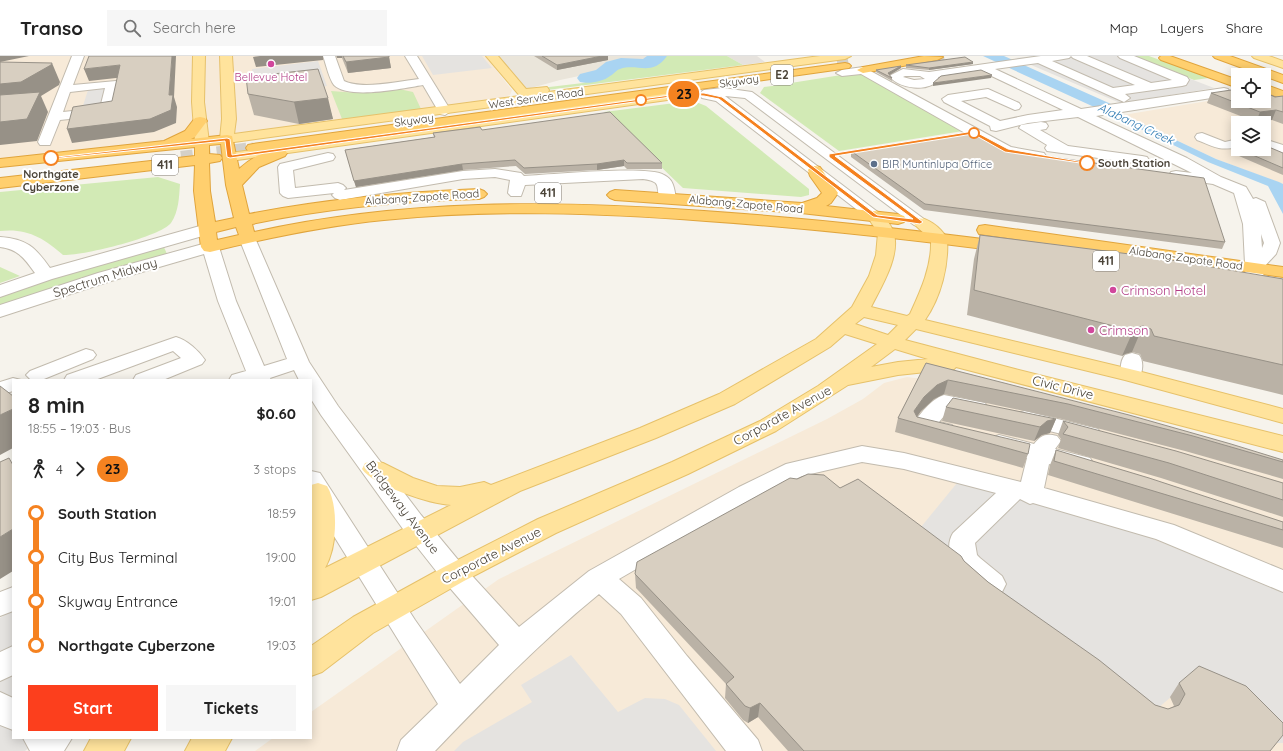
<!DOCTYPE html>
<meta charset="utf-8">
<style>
:root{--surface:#fff;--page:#f6f6f6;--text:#222;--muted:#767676;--line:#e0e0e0;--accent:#fc3f1d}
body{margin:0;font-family:Quicksand,sans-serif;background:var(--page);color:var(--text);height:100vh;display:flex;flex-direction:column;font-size:15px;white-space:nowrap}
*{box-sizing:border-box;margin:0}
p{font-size:13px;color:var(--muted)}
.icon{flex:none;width:22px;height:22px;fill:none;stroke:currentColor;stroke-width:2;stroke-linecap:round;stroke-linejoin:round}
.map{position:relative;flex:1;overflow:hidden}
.details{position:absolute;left:12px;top:323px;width:300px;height:360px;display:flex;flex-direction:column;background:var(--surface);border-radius:0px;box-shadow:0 2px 10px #0003}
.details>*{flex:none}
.badge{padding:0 8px;border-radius:13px;font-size:14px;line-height:26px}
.tools{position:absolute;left:1231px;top:12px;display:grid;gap:8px}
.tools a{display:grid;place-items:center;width:40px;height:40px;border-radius:0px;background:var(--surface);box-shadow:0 2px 10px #0003;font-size:20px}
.map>.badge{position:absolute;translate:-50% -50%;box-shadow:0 0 0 2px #fff}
.legs{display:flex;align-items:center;gap:6px;height:44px;padding:0 16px;font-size:13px}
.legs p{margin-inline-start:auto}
.headline{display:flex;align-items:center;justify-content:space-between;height:68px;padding:0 16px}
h1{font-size:22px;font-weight:700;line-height:30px}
.cta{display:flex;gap:8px;margin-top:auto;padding:8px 16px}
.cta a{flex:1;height:46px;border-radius:0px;background:var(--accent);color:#fff;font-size:16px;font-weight:700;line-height:46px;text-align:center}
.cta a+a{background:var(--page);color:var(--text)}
ul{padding:0 16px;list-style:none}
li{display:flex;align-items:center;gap:14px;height:44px;font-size:15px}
li i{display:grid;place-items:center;width:6px;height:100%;margin:0 5px;background:currentColor}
li i::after{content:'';width:10px;height:10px;margin:-5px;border:3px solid;border-radius:50%;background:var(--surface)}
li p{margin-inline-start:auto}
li:first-child i{background:linear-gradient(#0000 50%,currentColor 0)}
li:last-child i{background:linear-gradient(currentColor 50%,#0000 0)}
header{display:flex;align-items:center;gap:24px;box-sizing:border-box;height:56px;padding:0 20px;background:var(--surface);border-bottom:1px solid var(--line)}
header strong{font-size:19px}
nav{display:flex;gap:22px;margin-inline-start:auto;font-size:14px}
.search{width:280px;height:36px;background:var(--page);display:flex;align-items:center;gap:10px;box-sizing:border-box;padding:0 14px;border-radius:0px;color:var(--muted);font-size:15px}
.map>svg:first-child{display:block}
.residential{fill:#eae5da}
.commercial{fill:#f7ead8;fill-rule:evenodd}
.industrial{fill:#e6e2dd}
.green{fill:#d2eab5}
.parking{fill:#e5e3e0}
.water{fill:#a9d4f2}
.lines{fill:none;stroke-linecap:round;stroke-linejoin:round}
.river{fill:#a9d4f2;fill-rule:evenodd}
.highway-tunnel{stroke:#d4d0c8;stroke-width:12;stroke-dasharray:12 6;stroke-linecap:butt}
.minor-casing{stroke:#c2bbae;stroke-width:2}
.major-casing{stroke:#e6c16a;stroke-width:2}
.highway-casing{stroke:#e0a43c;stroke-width:2}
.minor{fill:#fff;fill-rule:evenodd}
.major{fill:#ffe39c;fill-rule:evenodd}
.highway{fill:#ffcf6e;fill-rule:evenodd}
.wall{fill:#bab2a6}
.shaded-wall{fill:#979187}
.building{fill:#d8cfc1;stroke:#979187}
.line-1{fill:#f58220;stroke:#fff}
.hotel-dot{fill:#d1479c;stroke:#fff;stroke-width:1.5}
.stop-1-dot{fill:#fff;stroke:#f58220;stroke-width:2}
.service-dot{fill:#5c6f8a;stroke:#fff;stroke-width:1.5}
.labels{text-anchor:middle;stroke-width:4;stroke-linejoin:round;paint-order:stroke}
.far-hotel-label{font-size:11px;fill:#b23c85;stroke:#fff}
.far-street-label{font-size:11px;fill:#4b4439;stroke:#fff}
.far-stop-label{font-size:11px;font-weight:bold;fill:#4b4439;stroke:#fff;text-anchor:start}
.far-service-label{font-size:11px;fill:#4e5e75;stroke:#fff;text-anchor:start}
.shield{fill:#fff;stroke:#817c74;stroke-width:1}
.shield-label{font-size:12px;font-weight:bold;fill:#4b4439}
.far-water-label{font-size:12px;font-style:italic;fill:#2e7ab2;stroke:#fff}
.street-label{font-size:13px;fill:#4b4439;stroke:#fff}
.hotel-label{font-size:13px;fill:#b23c85;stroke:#fff;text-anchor:start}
</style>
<header>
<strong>Transo</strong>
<div class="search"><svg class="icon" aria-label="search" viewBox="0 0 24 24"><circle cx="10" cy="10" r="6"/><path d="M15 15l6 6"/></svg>Search here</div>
<nav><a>Map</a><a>Layers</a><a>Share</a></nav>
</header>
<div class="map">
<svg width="1283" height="695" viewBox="0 0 1283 695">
<rect width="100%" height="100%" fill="#f6f3ec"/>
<path class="residential" d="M496,0H656L647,6H623L613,8L603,15L560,24L524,34Z"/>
<path class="commercial" d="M0,0H485L512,34L510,39L501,42L319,67L134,90L0,103Z
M1238,40V45L1283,53V128L1216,103L1123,59ZM1238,67H1264V93H1238Z
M907,321L994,332L1283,408V695H255L273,682H311V656L499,523L827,363L863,343L884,327Z"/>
<path class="industrial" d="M727,0H757L765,6L743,9Z"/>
<path class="green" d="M661,0H727L743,9L539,35L524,34L583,27L604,19L619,9L652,8Z
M1131,0H1149L1209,22L1194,24Z
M860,16L963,75L839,95L760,37L764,31L772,30Z
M399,33L413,36L421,53L342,63L331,35L358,37Z
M683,46H696L706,50L809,133V139L801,141L683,132L604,56Z
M158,121L180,128C179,141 179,155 171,167C160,181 82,200 63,199C44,182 27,172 0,175V136Z
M163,189L167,198L0,251V239Z
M0,211L20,220L0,227Z"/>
<path class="parking" d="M422,0H482L492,12L433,19Z
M1033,0H1131L1214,32L1120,47L1015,2Z
M318,5L327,30L255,39L252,13Z
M114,31L109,53L81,56L88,34Z
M957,427L1059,452L1143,479L1283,535V687H1277L1190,625L1152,657L912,482Z
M13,554V682H41L25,695H0V562Z
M571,599L618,656L645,642L665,643L679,649L716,695H454L463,686L532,646L521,629Z"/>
<path class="water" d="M983,0H1004L1111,48L1123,59L1216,103L1279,126L1283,128V158L1268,130L1208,106L1116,61Z"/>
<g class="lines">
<path class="river" d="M647,0H667C652,21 638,7 620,13C616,14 614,18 610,20C603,26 588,28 580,26L577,22L580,18L596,14L606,6L621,2L643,3Z"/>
<path class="highway-tunnel" d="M937,1L944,0
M837,6L848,4
M181,101L253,92"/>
<defs>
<path id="minor" d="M72,0H84L73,29L116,25L118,28L112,55L106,59L60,64L50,89H40L38,86ZM105,32L100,52L63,56L70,36Z
M323,0H335L344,25C362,34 400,25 419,23L405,0H417L451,55L445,59L440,58L423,29C404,32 349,44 334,29C329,23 326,8 323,0Z
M1041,0H1071L1069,2L1052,5L1113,32L1135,29L1073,2L1071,0H1087L1151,27L1172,24L1120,2L1118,0H1134L1187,21L1189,24L1186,29L1182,30L1125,38L1130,42L1124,46L1038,7L995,13L1081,53L1224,32L1228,33L1230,36L1228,39L1224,40L1096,60L1187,102L1221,121L1246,131L1253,143L1256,142L1265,146L1280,187L1276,198L1263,212L1264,228L1261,232L1255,233L1249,232L1246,228L1243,168L1234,137L1213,128L1171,122L1169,119L1171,116L1176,115L1192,117L1078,61L1028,67L996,75L991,74L990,70L944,46L942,43L948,39L988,33L1019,47L1021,50L1019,53L1015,54L986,41L961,45L1000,65L1028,59L1063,54L981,15L938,21L939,23C929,37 899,33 889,20L903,13L929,16ZM905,20H920L925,23L914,24L903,21ZM1261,178L1264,187L1262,192Z
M863,11L1011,91L1044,97L1046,100L1044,103L1039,104L1002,98L861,18L842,20L836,17L842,14Z
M723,32L752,36L928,166L926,169L920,171L914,169L745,42L725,40L883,160L881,163L875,165L869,163L716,45L702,42L698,38L704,34Z
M1041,66L1046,67L1048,70L1046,73L1040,74L1068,90L1142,100L1147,101L1149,104L1147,107L1142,108L1047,95L1045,92L1047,89L1019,72L1021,69Z
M1202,77L1225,86L1238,83V91C1219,95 1215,91 1197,84L1195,81L1197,78Z
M1264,83L1283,89V98L1264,92Z
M328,97L333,98L335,101L333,104L293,114L295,132L338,127L343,129L346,132L344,134L463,115L495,113L521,117L524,120C548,119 648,109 664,119C674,124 674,132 676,142L674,145H662C653,132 665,126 643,123L525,129L521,140H511L508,137L510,124L495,121L463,123L340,144L335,142L332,139L334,137L288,142L283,140L280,137L278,111L280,108Z
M207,168L213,169L215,173L213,177L52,223L0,241V229L35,217C25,203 18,193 0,191V181C27,183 35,191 50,212Z
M247,177L253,178L255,182L309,306L338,350L421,459L464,511L519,571L589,515L739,431L786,408L862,390L904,397L1021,426L1027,402L991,392L987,387L991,382L999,379L1034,388C1041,379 1046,377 1057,380L1061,385L1055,393L1090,402L1094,408L1090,414L1082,416L1049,408L1044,432L1174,469L1283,514V536L1156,483L1033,447L1030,448L1020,443L975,487L977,499L980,502L1002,520L1006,528L1002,536C999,536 995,538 993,538C987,539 980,534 976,531C960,518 941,497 953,477L996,437L904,413L862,406L802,420L757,443L619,523L641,542L687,600L758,684L762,695H726L621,558L599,538C540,586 488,640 435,695H397L401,684L438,648L311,443V415L320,417L415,564L460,628L499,589L444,525L403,473L321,359L311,343V324H299L294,314L270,322L271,324H229L232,319L246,315L218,245L204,198L111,225L0,261V249L98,217L210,186L216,187L219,191L236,245L264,310L287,303L239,182L241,178Z
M176,281C187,284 199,295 205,304L202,308L163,324H133L136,319L181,302L173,295L95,324H64L67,319Z
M86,293L93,295L96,299L93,303L44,323H30L26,319L30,315Z
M1132,297L1139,299C1144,305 1143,317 1138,323L1131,325L1124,323C1119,317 1120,305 1125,299Z
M13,322L21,324H13V335L0,339V326Z
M944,339L985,347L988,352L985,357L977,359L949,354L939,366L952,369L955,374L952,379L944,381L915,375L912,370C919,359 931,343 944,339Z
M1025,355L1098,373L1101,378L1098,383L1090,385L1017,367L1014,362L1017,357Z
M13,531V555L0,560V536Z
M13,590V619L0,625V596Z
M0,636L13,642V674L0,669Z
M23,682H72L64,695H30Z"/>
<path id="major" d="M193,0H205L204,46L209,86L207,89H197L195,86L192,46Z
M220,0H232L236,63L234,78L520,40L486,0H498L526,33L547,31L549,34L548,36L820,0H851L845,3L227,87L222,86L220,83L222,63Z
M1252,0H1269L1283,5V12L1254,2Z
M685,34L691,38L689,41L230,105L225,104L223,101L225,98L230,97Z
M875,155L881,157C885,162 893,171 894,178C900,201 881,231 871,251L907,260L910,258C921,234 932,210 931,184L912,166L914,163C926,159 941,172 947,182C949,209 941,241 925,264L1138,315L1283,353V367L1125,324L916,273L905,284L1015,313L1283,380V396L956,311L954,313L898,319L848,329L776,375L688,418L556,477L464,525L373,577L322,616L311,620V590L353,561L444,511L538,463L672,406L760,365L818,330L877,288L845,278L830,291L735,348L656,382L520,435L321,541L311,544V429L318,427L327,430C339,450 337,491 325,512L451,449C431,448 372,429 362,413L365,407L374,405L383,407L413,422L437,430L460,431L484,426L491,429L640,372L719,338L816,283L852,251L869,220L876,199L878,177L867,160L869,157ZM864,261L898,269L888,279L855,268ZM895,293L928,303L898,306L871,311Z
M91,682H131L124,695H84Z
M192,682H232L225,695H185Z"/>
<path id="highway" d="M924,0L943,1L937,4L863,17L857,14L863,11Z
M1161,0H1170L1238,24V32L1161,4L1159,2Z
M1213,0H1230L1283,19V27L1215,2Z
M845,7L849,8L851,10L849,12L253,96L248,95L246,92L248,89L253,88Z
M1264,28L1283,35V43L1264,36Z
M200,61L205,62L207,65L195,81L191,83L227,79L232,80L239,113C250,103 270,90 285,94L287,97L285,100L259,111L242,129L249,158C325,143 402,136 479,133L484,135L487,138L484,141L479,143C402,145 327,152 252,168L254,176C403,143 553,144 704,155C806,162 906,173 1007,186L1013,187L1016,191L1013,195L1007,196C907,183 807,172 706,165C599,157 492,153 384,164C325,170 267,182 210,196L204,195L201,191L194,135L195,109L0,132V122L195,100V91L0,111V103L164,85L185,75L195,62ZM221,88L226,129L234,162L215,166L210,135L209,107L220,105L222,102L220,99L209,98V89ZM236,171L239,179L217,184L216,176Z
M815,110L820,111L838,137L831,147L826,150L898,158L904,160L906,163L904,166L898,168L801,157L615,144L610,142L607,139L610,136L615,134L802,147L817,142L822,137L810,120L808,114L810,111Z
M985,169L1283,211V221L979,178L977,174L979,170Z"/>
</defs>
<use href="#minor" class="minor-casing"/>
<use href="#major" class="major-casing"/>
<use href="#highway" class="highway-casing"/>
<use href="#minor" class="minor"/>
<use href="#major" class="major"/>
<use href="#highway" class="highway"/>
</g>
<path class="wall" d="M336,0H389L391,12L348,17L342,2H337Z
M534,0H608V4L557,14Z
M973,8L929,14L906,12V9Z
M901,12L889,19L892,22V25L876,16V14Z
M318,13L333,63L299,68L254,59L248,38Z
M1211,37L1275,41L1283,40V68L1272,64L1256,66L1207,47Z
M482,74L662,107V113H627L624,110L597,114L525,118L516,110L463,114L356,131L345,94L434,81L433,77Z
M1236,88L1283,97V119L1232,97Z
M851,95H1007L1225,186L1222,193L924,154L851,101Z
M980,179L1283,223V339L1143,305L1140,298L1132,296L1125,298L1122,300L967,259L974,203Z
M926,307L1283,404V423L1185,395L1062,363L944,338L934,343L921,355L917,361L1028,398L1023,412L895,376L898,362Z
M946,351L1056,363L1050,377L1042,379L1034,385L942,365Z
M1063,365L1283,427V461L1161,422L1058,392L1061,383L1058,379Z
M1056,394L1283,466V492L1048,419L1050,409Z
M840,432L964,505L988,526L1155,649L1168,653L1174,650L1170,641L1179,627L1270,695H788L758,661L748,667L743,664L725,642L726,628L636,532L635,518Z"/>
<path class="shaded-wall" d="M0,0H29L0,6Z
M172,0H176L174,41L177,51L176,67L154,76L72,87L67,73L169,39Z
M260,0H323V4L256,11L253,1Z
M337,0H342V2H337Z
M602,0H608V4L557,14V9Z
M389,1L391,12L348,17L346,6Z
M973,6V8L929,14V12Z
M52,7L60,26L59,29L41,40L48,56L37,85L0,89V28Z
M120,9L125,21L89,25L84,13Z
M901,10V12L888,20V17Z
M992,19L991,22L933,30V27Z
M328,42L333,63L299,68L294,46Z
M1276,54L1272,64L1256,66L1260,56Z
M624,104V110L597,114V108Z
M462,108L463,114L356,131L354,125Z
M1143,270L1132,296L1125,298L1122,300L1133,275L1135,272Z
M948,324L944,338L934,343L921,355L913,366L914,355L924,341L937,329Z
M13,353V392L0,399V359Z
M1056,363L1050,377L1042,379L1034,385L1040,371L1047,365Z
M13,473V515L0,523V481Z
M760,647L758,661L748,667L750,652Z"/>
<path class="building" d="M89,0H172L169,39H173L171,54L150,63L67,73L73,51L112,45L120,9L84,13Z
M343,0H389V1L346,6Z
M542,0H602L557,9Z
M965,1L973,6L929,12L906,9Z
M0,6L52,7L51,9L21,26L0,28Z
M901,10L888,17L892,22L876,14Z
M318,13L328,42L294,46L248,38L246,21Z
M981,14L992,19L933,27L941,20Z
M1238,33V45H1264V36L1275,41L1283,40V56L1276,54L1260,56L1211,37Z
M40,36L27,63L0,66V39Z
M610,56L662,107H627L624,104L597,108L524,112L515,104L462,108L354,125L345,94L435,81L433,77L480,71L482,74Z
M973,77L1007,95L1204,122L1225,186L925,148L851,95Z
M1238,87V93H1264V89L1283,97V112L1234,91L1236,88Z
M980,179L1153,201L1283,223V309L1154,280L1151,273L1143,270L1135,272L1133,275L974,234Z
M926,307L1129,359L1231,388L1283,404V406L1193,380L1068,348L948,324L937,329L924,341L914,355L917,361L1030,388L1028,398L898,362Z
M0,330L13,340V353L0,359Z
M953,342L1056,363L1047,365L1040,371L946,351Z
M1063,365L1176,395L1283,427V444L1169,407L1063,378L1068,371Z
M1056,394L1149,422L1283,466V474L1054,405Z
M9,402L13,409V473L0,481V406Z
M808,418L824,419L840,432L858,423L961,500L964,505L988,526L1099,604L1155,649L1168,653L1179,649L1185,638L1179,627L1199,610L1246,630L1283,667V679L1270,695H804L760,647L750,652L745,650L726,628L734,621L635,518L637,506L790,422L797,423Z"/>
<path class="line-1" d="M685,37H704L722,41L877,159L913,163L829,101V98L974,75L1008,93L1089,107L1087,108L1005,96L973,78L835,100L923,166L920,168L873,161L719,43L704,40L685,39L230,102L227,101L225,85L51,103L48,102L227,82L230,83L232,99Z"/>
<g class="hotel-dot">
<circle cx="271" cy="8" r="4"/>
<circle cx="1113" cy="234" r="4"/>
<circle cx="1091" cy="274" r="4"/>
</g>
<g class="stop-1-dot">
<circle cx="641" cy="44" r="5"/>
<circle cx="974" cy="77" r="5"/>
<circle cx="51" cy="102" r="7"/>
<circle cx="1087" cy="107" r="7"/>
</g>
<circle class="service-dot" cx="874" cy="108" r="4"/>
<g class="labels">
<g class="far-hotel-label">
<text x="271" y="25">Bellevue Hotel</text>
</g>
<g class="far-street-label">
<text transform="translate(739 25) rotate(-8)" y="4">Skyway</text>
<text transform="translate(536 42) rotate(-8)" y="4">West Service Road</text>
<text transform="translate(414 64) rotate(-8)" y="4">Skyway</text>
<text transform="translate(422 141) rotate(-4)" y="4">Alabang-Zapote Road</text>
<text transform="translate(746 148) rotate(5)" y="4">Alabang-Zapote Road</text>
<text transform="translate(1186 202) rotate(8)" y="4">Alabang-Zapote Road</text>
</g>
<g class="far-stop-label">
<text x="1098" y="111">South Station</text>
<text x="51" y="122" text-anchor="middle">Northgate<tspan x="51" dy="13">Cyberzone</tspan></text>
</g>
<g class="far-service-label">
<text x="882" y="112">BIR Muntinlupa Office</text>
</g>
<g class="shield">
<rect x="771" y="9" width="22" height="20" rx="3"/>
<rect x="152" y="99" width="26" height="20" rx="3"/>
<rect x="535" y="127" width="26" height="20" rx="3"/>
<rect x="1093" y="195" width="26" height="20" rx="3"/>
</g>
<g class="shield-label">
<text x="782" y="23">E2</text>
<text x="165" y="113">411</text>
<text x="548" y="141">411</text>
<text x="1106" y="209">411</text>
</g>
<g class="far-water-label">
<text transform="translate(1136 68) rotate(25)" y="4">Alabang Creek</text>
</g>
<g class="street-label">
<text transform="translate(105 221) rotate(-17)" y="5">Spectrum Midway</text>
<text transform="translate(1063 331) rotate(14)" y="5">Civic Drive</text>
<text transform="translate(782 359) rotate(-29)" y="5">Corporate Avenue</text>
<text transform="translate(403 451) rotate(53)" y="5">Bridgeway Avenue</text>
<text transform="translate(491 499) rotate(-27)" y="5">Corporate Avenue</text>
</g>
<g class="hotel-label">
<text x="1121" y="239">Crimson Hotel</text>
<text x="1099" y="279">Crimson</text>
</g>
</g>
</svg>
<div class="tools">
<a><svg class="icon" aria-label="locate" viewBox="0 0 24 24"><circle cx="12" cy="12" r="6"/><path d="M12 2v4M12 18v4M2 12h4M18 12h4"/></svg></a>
<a><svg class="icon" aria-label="layers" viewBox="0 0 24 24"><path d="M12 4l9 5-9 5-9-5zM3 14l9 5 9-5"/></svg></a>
</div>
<b class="badge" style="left:684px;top:38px;background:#f58220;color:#111">23</b>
<section class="details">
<div class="headline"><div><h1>8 min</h1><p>18:55 – 19:03 · Bus</p></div><b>$0.60</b></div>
<div class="legs"><svg class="icon" aria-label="walk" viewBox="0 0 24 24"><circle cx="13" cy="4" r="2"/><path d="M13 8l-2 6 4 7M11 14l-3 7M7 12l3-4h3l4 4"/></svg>4<svg class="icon" aria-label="forward" viewBox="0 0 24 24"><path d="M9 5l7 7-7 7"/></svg><b class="badge" style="background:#f58220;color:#111">23</b><p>3 stops</p></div>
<ul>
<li><i style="color:#f58220"></i><b>South Station</b><p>18:59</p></li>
<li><i style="color:#f58220"></i><span>City Bus Terminal</span><p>19:00</p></li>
<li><i style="color:#f58220"></i><span>Skyway Entrance</span><p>19:01</p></li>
<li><i style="color:#f58220"></i><b>Northgate Cyberzone</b><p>19:03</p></li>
</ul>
<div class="cta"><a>Start</a><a>Tickets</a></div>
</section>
</div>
